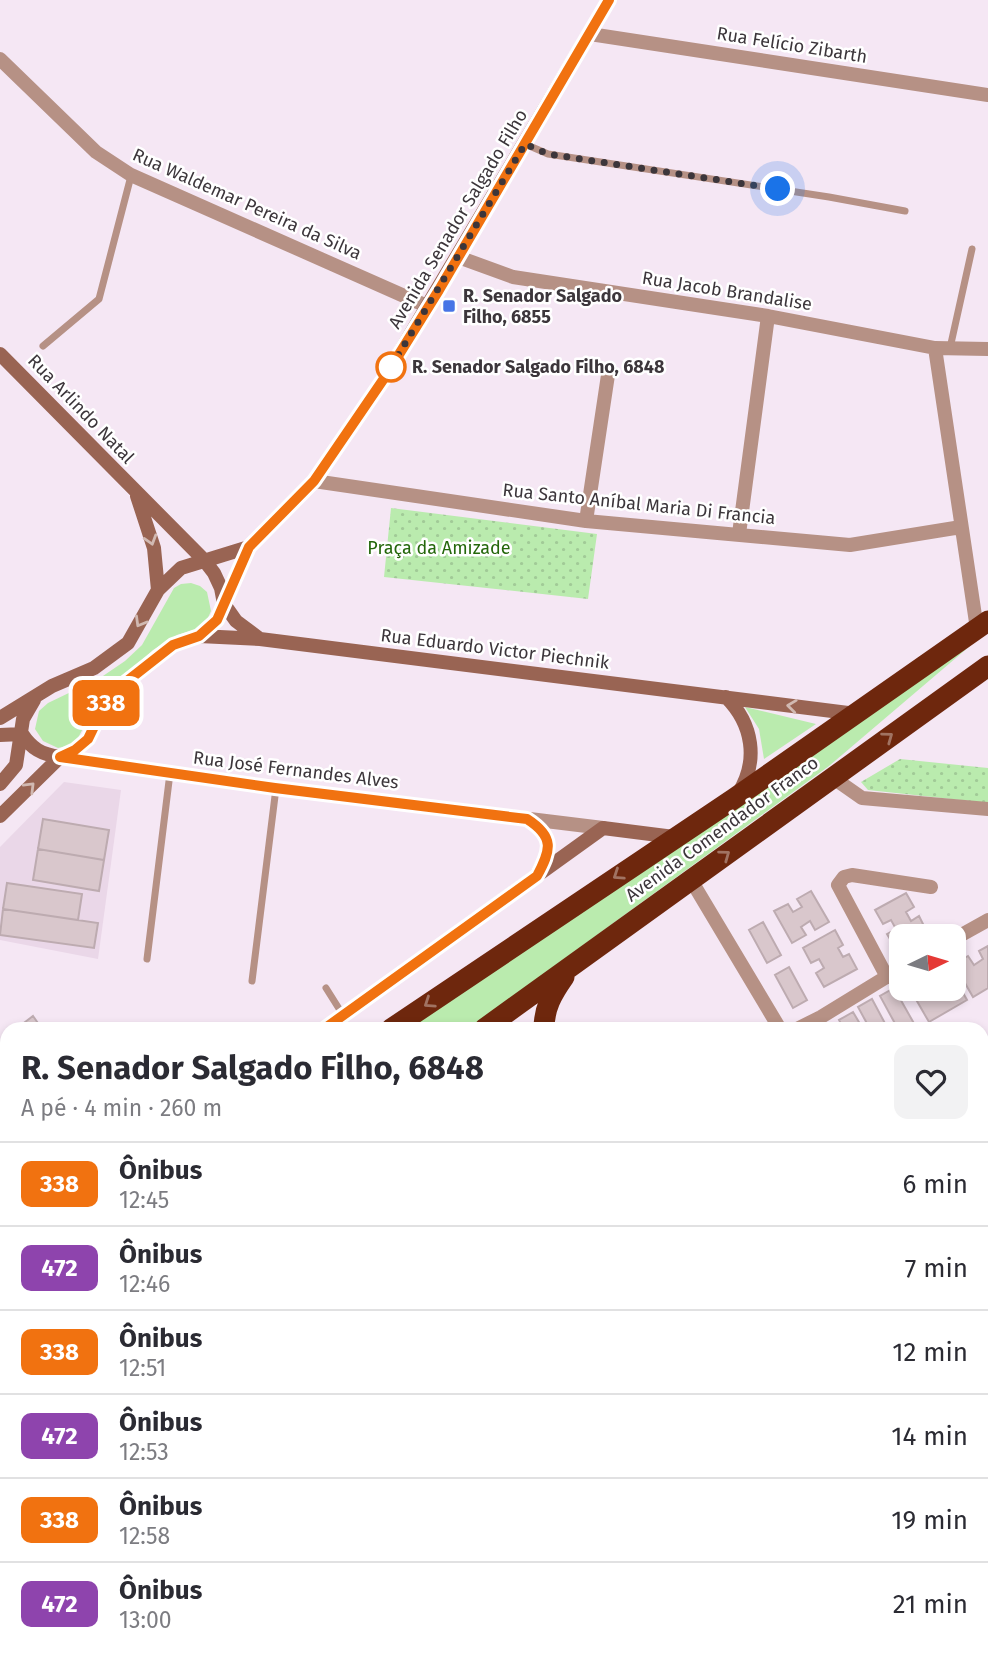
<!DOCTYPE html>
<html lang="pt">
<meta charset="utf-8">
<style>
:root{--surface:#fff;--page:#f2f2f3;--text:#2b2b33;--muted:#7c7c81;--line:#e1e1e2}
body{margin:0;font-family:"Fira Sans",sans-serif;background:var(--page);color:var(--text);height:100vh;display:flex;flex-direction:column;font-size:26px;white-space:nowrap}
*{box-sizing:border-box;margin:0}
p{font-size:23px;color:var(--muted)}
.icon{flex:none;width:38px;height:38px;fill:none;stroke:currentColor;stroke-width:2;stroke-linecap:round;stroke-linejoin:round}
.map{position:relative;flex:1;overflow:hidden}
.details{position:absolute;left:0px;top:1022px;width:989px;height:637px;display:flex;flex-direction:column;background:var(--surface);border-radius:21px 21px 0 0;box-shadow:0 4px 10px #0003}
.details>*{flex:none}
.badge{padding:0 14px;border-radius:10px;font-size:24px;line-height:46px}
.needle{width:46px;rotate:85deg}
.tools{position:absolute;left:889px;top:924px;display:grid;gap:14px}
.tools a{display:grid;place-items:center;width:77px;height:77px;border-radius:14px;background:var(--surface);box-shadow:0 4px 10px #0003;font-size:35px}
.you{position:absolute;width:35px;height:35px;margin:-18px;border:5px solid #fff;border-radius:50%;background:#1a73e8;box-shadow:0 0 0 10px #1a73e833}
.map>.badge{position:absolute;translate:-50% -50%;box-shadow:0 0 0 4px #fff}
.round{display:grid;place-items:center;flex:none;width:74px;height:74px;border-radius:14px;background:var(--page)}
.overview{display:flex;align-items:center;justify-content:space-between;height:119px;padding:0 21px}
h1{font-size:33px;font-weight:700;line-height:52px}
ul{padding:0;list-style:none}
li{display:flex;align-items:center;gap:21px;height:84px;padding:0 21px;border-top:2px solid var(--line)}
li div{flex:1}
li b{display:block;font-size:26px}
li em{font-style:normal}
li .badge{min-width:77px;font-weight:700;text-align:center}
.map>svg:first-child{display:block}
.built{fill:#ead7e8}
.grass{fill:#baebae}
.park{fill:url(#park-dots)}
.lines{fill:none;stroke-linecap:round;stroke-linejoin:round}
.stream{stroke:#87c0fe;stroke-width:4.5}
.building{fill:#d9c7cc;stroke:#bdabb0;stroke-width:2}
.lane{stroke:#b69185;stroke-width:7}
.street{stroke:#b69185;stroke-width:14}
.secondary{stroke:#996453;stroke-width:14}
.highway{stroke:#6e270d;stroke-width:21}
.rail-casing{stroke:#534c52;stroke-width:7}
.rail{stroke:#fff;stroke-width:4.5;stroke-dasharray:13;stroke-linecap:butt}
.oneway{stroke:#d1b9b2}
.oneway2{stroke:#a17362}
.line-casing{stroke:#fff;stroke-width:16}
.line{stroke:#f17210;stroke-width:10}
.walk{stroke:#3c363b;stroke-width:7;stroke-dasharray:0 12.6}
.poi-dot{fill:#4774e6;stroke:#fff;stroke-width:2.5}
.stop-dot{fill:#fff;stroke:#f17210;stroke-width:3.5}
.labels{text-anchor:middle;stroke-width:5;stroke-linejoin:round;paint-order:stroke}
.street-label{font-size:18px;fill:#3c363b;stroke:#fff}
.poi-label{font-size:18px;font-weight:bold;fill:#3c363b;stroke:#fff;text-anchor:start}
.stop-label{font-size:18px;font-weight:bold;fill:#3c363b;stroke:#fff;text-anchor:start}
.park-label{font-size:18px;fill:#24670b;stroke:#fff}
</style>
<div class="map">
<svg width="988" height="1659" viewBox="0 0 988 1659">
<defs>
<pattern id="park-dots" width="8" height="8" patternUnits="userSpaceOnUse" patternTransform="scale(1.75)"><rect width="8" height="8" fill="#baebae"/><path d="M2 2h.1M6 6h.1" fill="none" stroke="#a1ca97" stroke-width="1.8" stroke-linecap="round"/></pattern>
</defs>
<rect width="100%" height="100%" fill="#f5e7f4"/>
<path class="built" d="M64,782L121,790L98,959L0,940V847Z"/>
<path class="grass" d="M191,583L200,586L207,592L211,611L207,620L200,628L177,635L153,650L105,693L94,707L78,738L71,745L58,748L43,741L35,729L39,711L48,703L100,678L125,661L142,645L174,588L181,584Z
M970,646L829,766L468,1029H404Z
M745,707L816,724L764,759L759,729Z"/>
<path class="park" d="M391,508L597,534L588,599L384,577Z
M900,759L988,768V803L868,790L861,782Z
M0,1446L7,1450V1652H129L136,1659H0Z"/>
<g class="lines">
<path class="stream" d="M497,1652L510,1659"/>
</g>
<path class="building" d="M43,819L109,830L104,860L38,849Z
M38,849L104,860L99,891L33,880Z
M7,883L82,894L78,920L3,909Z
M811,891L829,922L815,930L810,921L801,927L806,935L792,943L774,911L788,904L793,912L802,907L797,899Z
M906,893L914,907L906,912L911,921L919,916L926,930L915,936H901V944L895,947L887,934L896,929L891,920L883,924L875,910Z
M3,909L98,923L94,948L0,935Z
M763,922L781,955L767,963L749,930Z
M835,930L843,945L838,948L843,957L849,954L857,969L824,987L816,973L824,968L819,959L811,963L803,948Z
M988,946V988L973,997L954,964L968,956L974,965L983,959L979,951Z
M789,967L807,1000L793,1008L775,975Z
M954,977L967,1000L929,1022L910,989H954Z
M894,988L916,1027L913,1029H898L880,996Z
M872,999L888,1029H870L858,1007Z
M853,1012L863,1029H844L839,1020Z
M33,1016L42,1029H16Z
M3,1138L7,1143V1155L0,1160V1140Z
M7,1177V1196L0,1201V1182Z"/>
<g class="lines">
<path class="lane" d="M525,144L548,154L829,197L905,211
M43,346L99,299L131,176
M950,348L972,249
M147,959L170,773
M252,981L276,788
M326,988L343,1015
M0,1577L7,1573"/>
<path class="street" d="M590,34L988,95
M0,59L96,152L131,175L429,307
M458,257L513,277L768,316L935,348L977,629
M935,348L988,349
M314,481L586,521L850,545L961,527
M586,521L608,375
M739,534L768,316
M60,757L276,788L603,828
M832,777L862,798L988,809
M529,820C555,837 551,851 536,876
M691,880L780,1029
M954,939L988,920
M887,977L838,885L844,877L852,875L931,887
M797,1029L821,1017L901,968
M982,1087L988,1084
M982,1107L988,1109
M982,1425H988
M982,1562L988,1564
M139,1652L146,1659
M337,1652L349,1659
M529,1652L542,1659
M662,1659L667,1652
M786,1659L790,1652
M900,1659L904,1652"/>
<path class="secondary" d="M0,354L204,560L214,573L221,588L224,604L236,621L260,639
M137,496L154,548L158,590
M199,636L260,639L856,714
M726,697C753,724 759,761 738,794
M0,718L52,686L94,668L128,643L158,590L181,568L249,547
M22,734C32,749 41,754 60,757
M0,735L22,734
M0,784L16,765L23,719L34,700
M0,816L60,757L75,750L88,739L103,708L117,689L173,645L199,636L217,620L249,547L314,481L385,377L609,0
M324,1029L603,828L674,837
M982,1169L988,1170
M982,1217L988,1218
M0,1259L7,1254"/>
<path class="highway" d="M391,1029L735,798L988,621
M484,1029L988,666
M544,1029C544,1008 552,994 564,977
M0,1306L7,1300
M0,1386L7,1381"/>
<defs>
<path id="rail" d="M0,1440L7,1444
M418,1652L432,1659"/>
</defs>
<use href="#rail" class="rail-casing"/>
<use href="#rail" class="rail"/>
</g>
<defs><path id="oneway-chevron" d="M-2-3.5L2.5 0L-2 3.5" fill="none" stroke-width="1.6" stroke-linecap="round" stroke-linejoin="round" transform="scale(1.75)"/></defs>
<g class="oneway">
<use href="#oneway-chevron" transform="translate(151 540) rotate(73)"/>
<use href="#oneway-chevron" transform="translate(140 622) rotate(120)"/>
<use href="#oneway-chevron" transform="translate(792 706) rotate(-173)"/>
<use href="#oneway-chevron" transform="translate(30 787) rotate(-45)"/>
</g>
<g class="oneway2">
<use href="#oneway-chevron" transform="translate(888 737) rotate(-36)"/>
<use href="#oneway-chevron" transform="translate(725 855) rotate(-36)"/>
<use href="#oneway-chevron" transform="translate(618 875) rotate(146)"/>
<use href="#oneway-chevron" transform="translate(429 1003) rotate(146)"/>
</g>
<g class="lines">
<defs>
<path id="line" d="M324,1029L537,876C551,850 555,837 527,819L275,788L60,757L75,750L88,739L103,708L117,689L173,645L199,636L217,620L249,547L314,481L385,377L439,290L609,0"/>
</defs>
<use href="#line" class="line-casing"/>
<use href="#line" class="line"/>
<path class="walk" d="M391,367L385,377L525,144L548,154L778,189"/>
</g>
<rect class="poi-dot" x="442" y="299" width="14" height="14" rx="3.5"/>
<circle class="stop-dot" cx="391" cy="367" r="14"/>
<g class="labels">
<g class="street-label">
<text transform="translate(792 45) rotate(9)" y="6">Rua Felício Zibarth</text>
<text transform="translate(247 204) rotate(24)" y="6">Rua Waldemar Pereira da Silva</text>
<text transform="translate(458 219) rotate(-59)" y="6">Avenida Senador Salgado Filho</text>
<text transform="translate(727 291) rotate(9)" y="6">Rua Jacob Brandalise</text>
<text transform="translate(81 409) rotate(46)" y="6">Rua Arlindo Natal</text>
<text transform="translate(639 504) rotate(6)" y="6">Rua Santo Aníbal Maria Di Francia</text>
<text transform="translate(495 649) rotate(7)" y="6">Rua Eduardo Victor Piechnik</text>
<text transform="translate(296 770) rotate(7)" y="6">Rua José Fernandes Alves</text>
<text transform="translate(722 829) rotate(-36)" y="6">Avenida Comendador Franco</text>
</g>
<g class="poi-label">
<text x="463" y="302">R. Senador Salgado<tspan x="463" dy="21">Filho, 6855</tspan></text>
</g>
<g class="stop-label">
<text x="412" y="373">R. Senador Salgado Filho, 6848</text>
</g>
<g class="park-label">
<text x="439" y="554">Praça da Amizade</text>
</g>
</g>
</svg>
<div class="tools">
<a><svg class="needle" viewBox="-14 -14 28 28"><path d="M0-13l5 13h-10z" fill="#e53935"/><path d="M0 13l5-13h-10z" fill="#7c7c81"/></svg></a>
</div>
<div class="you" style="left:778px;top:189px"></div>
<b class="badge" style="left:106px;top:703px;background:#f17210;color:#fff">338</b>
<section class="details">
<div class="overview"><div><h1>R. Senador Salgado Filho, 6848</h1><p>A pé · 4 min · 260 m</p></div><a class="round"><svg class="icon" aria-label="heart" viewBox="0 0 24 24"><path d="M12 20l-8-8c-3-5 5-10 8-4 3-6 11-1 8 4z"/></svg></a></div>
<ul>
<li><span class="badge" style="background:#f17210;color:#fff">338</span><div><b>Ônibus</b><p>12:45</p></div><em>6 min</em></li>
<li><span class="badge" style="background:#8e44ad;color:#fff">472</span><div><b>Ônibus</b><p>12:46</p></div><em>7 min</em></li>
<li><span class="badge" style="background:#f17210;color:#fff">338</span><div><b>Ônibus</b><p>12:51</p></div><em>12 min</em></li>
<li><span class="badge" style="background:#8e44ad;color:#fff">472</span><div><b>Ônibus</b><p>12:53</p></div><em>14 min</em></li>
<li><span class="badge" style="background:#f17210;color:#fff">338</span><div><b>Ônibus</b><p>12:58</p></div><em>19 min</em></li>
<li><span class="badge" style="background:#8e44ad;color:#fff">472</span><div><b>Ônibus</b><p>13:00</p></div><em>21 min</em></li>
</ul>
</section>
</div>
